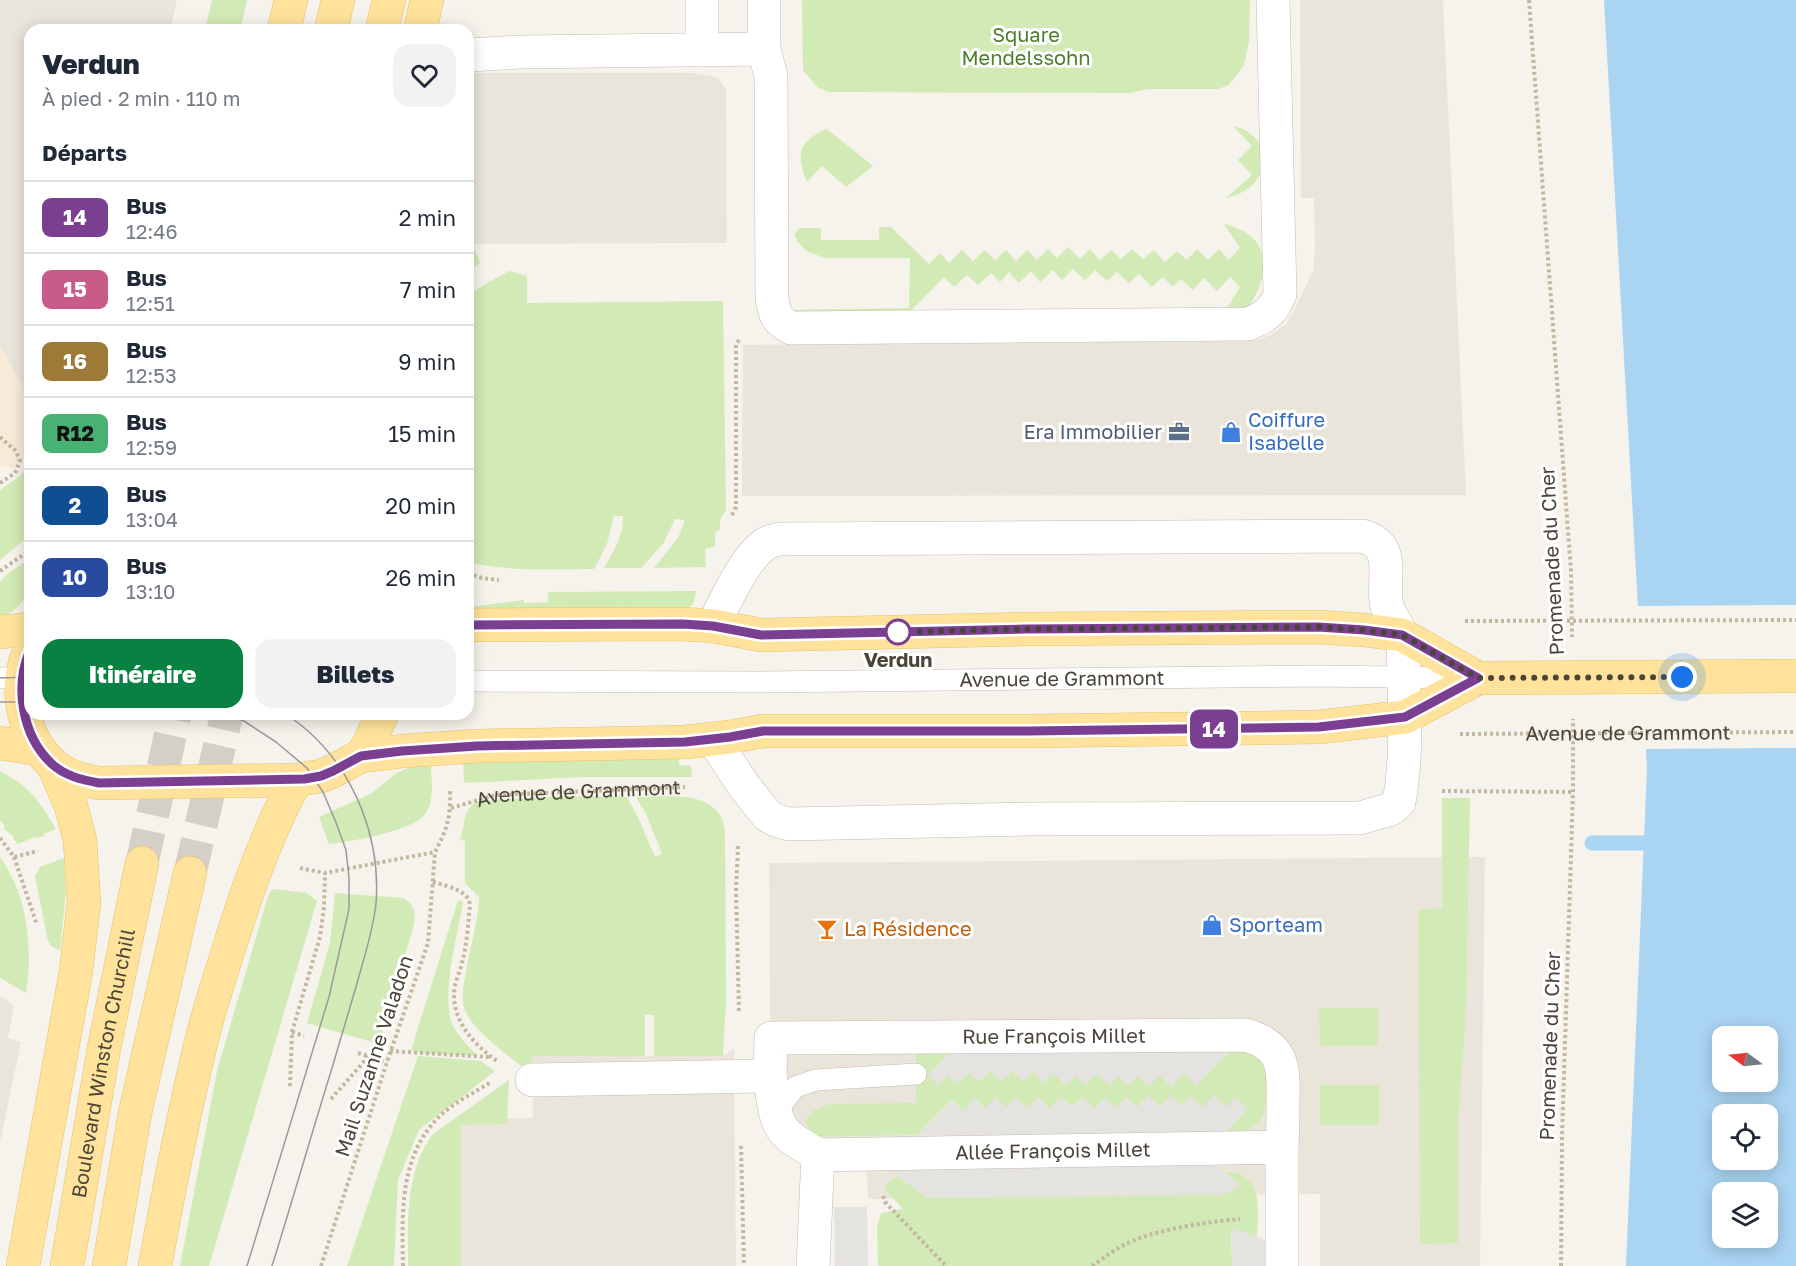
<!DOCTYPE html>
<html lang="fr">
<meta charset="utf-8">
<style>
:root{--surface:#fff;--page:#f2f2f3;--text:#1f2937;--muted:#747a83;--line:#e0e1e3;--accent:#0b8043}
body{margin:0;font-family:"Golos Text",sans-serif;background:var(--page);color:var(--text);height:100vh;display:flex;flex-direction:column;font-size:22px;white-space:nowrap}
*{box-sizing:border-box;margin:0}
p{font-size:20px;color:var(--muted)}
.icon{flex:none;width:33px;height:33px;fill:none;stroke:currentColor;stroke-width:2;stroke-linecap:round;stroke-linejoin:round}
.map{position:relative;flex:1;overflow:hidden}
.sheet{position:absolute;left:24px;top:24px;width:450px;height:696px;display:flex;flex-direction:column;background:var(--surface);border-radius:18px;box-shadow:0 3px 15px #0003}
.sheet>*{flex:none}
.badge{padding:0 12px;border-radius:9px;font-size:21px;line-height:39px}
.needle{width:39px;rotate:285deg}
.fabs{position:absolute;left:1712px;top:1026px;display:grid;gap:12px}
.fabs a{display:grid;place-items:center;width:66px;height:66px;border-radius:12px;background:var(--surface);box-shadow:0 3px 15px #0003;font-size:30px}
.you{position:absolute;width:30px;height:30px;margin:-15px;border:4px solid #fff;border-radius:50%;background:#1a73e8;box-shadow:0 0 0 9px #1a73e833}
.map>.badge{position:absolute;translate:-50% -50%;box-shadow:0 0 0 3px #fff}
h2{padding:0 18px;font-size:22px;line-height:54px}
.round{display:grid;place-items:center;flex:none;width:63px;height:63px;border-radius:18px;background:var(--page)}
.summary{display:flex;align-items:center;justify-content:space-between;height:102px;padding:0 18px}
h1{font-size:28px;font-weight:800;line-height:45px}
.action{display:flex;gap:12px;margin-top:auto;padding:12px 18px}
.action a{flex:1;height:69px;border-radius:18px;background:var(--accent);color:#fff;font-size:24px;font-weight:800;line-height:69px;text-align:center}
.action a+a{background:var(--page);color:var(--text)}
ul{padding:0;list-style:none}
li{display:flex;align-items:center;gap:18px;height:72px;padding:0 18px;border-top:2px solid var(--line)}
li div{flex:1}
li b{display:block;font-size:22px}
li em{font-style:normal}
li .badge{min-width:66px;font-weight:700;text-align:center}
.map>svg:first-child{display:block}
.residential{fill:#eae5da}
.commercial{fill:#f7ead8}
.green{fill:#d2eab5}
.parking{fill:#e5e3e0}
.water{fill:#a9d4f2;fill-rule:evenodd}
.pier{fill:#f6f3ec}
.lines{fill:none;stroke-linecap:round;stroke-linejoin:round}
.stream{stroke:#a9d4f2;stroke-width:15}
.primary-tunnel{stroke:#d4d0c8;stroke-width:33;stroke-dasharray:33 16;stroke-linecap:butt}
.service-casing{stroke:#c2bbae;stroke-width:22}
.minor-casing{stroke:#c2bbae;stroke-width:34}
.primary-casing{stroke:#e6c16a;stroke-width:34}
.path{stroke:#c4b79f;stroke-width:4;stroke-dasharray:3 3;stroke-linecap:butt}
.service{stroke:#fff;stroke-width:21}
.minor{stroke:#fff;stroke-width:33}
.primary{stroke:#ffe39c;stroke-width:33}
.tram{stroke:#9a9a9a;stroke-width:1.5}
.primary-bridge-casing{stroke:#e6c16a;stroke-width:34;stroke-linecap:butt}
.path-bridge{stroke:#c4b79f;stroke-width:4;stroke-dasharray:3 3;stroke-linecap:butt}
.primary-bridge{stroke:#ffe39c;stroke-width:33}
.line-casing{stroke:#fff;stroke-width:14}
.line{stroke:#7a3f91;stroke-width:9}
.walk{stroke:#4b4439;stroke-width:6;stroke-dasharray:0 10.8}
.stop-dot{fill:#fff;stroke:#7a3f91;stroke-width:3}
.labels{text-anchor:middle;stroke-width:6;stroke-linejoin:round;paint-order:stroke}
.park-label{font-size:20px;fill:#4a7f2a;stroke:#fff}
.shop-label{font-size:20px;fill:#366cbe;stroke:#fff;text-anchor:start}
.service-label{font-size:20px;fill:#4e5e75;stroke:#fff;text-anchor:end}
.street-label{font-size:20px;fill:#4b4439;stroke:#fff}
.stop-label{font-size:20px;font-weight:bold;fill:#4b4439;stroke:#fff}
.food-label{font-size:20px;fill:#c56008;stroke:#fff;text-anchor:start}
</style>
<div class="map">
<svg width="1796" height="1266" viewBox="0 0 1796 1266">
<rect width="100%" height="100%" fill="#f6f3ec"/>
<path class="residential" d="M0,0H177L170,30H30V387L28,396L0,346Z
M1300,0H1443L1466,495L742,496L743,345L1246,341L1260,339L1270,335L1286,324L1293,313L1313,271L1315,247L1314,198H1301Z
M468,73H692L712,76L719,79L726,89L727,243L468,244Z
M1485,857L1480,1266H1320V1194L868,1199L865,1139H771L769,863Z
M0,996L14,1006L8,1038L21,1042L0,1143Z
M734,1048L736,1266H454L453,1120L533,1118L532,1056H723Z"/>
<path class="commercial" d="M0,346L30,400V454L12,468L0,465Z"/>
<path class="green" d="M212,0H247L240,30H205Z
M802,0H1250L1249,42L1244,65L1229,85L1218,89H1148L1129,93L828,92L817,87L803,70Z
M1233,126C1238,127 1243,129 1247,131C1265,142 1268,166 1255,182C1248,191 1237,195 1226,198L1252,175L1238,160L1252,146Z
M827,129L873,166L846,187L822,166L807,182C795,154 799,141 827,129Z
M1224,224C1272,235 1272,273 1248,308L1224,313L1240,287L1230,277L1217,291L1204,278L1193,290L1181,279L1173,287L1163,277L1152,287L1139,274L1129,283L1117,272L1107,281L1095,270L1085,280L1073,269L1062,280L1053,270L1040,282L1031,271L1019,283L1009,272L1000,282L991,273L978,285L967,275L954,287L944,277L910,312L797,315L791,310L909,308L910,258H825L806,251L798,242L794,235L799,228H821V240H879V227H891L929,264L940,253L949,263L962,250L973,261L985,250L995,260L1006,250L1016,261L1027,250L1037,260L1048,249L1057,258L1068,247L1080,259L1090,249L1100,260L1111,250L1121,259L1132,249L1143,259L1154,250L1165,262L1177,251L1187,260L1197,249L1208,260L1219,249L1229,260L1240,248Z
M468,250H475L480,263L468,271Z
M509,271L527,276V303L723,301L726,510L720,520V529L715,533V546L705,549L706,567L654,568L678,538L685,520L675,519L663,544L641,568H604C613,552 624,535 623,516H614L607,544L594,569C552,569 509,572 468,562V296L487,283Z
M30,454V535L0,560V490L21,475L27,467L26,457Z
M30,559V593C21,602 13,615 0,617V582L7,574Z
M696,591L694,602L687,610L468,612V607L524,600V603L548,602V592Z
M679,759V765L691,766L692,777H583L464,783L463,760Z
M431,762C431,778 435,799 426,813C415,831 349,842 329,844L319,817L372,793L395,774L403,770L421,763Z
M0,771C31,788 38,799 56,829L44,834V836L37,838L35,837L18,844L13,839L14,837L3,828L5,826L0,820Z
M566,796L627,797L638,817L655,857L662,854L646,814L636,797C668,797 721,788 725,832L726,1002L723,1056H654V1015H645V1056H532V1074C514,1060 469,1029 464,1007C460,993 466,976 468,961C472,942 477,922 479,902V897L465,883V841L460,839C466,824 462,808 479,801Z
M1442,798H1470L1466,1007L1458,1124V1243L1420,1244L1418,910L1442,908Z
M0,857C28,896 33,947 26,993L0,978Z
M64,858L66,891L60,951L51,946L48,941L35,876L40,867Z
M272,889L307,893L317,901L209,1266H180L217,1071L268,896Z
M335,893L403,898C416,905 416,915 413,928L379,1044L307,1023L330,943Z
M458,900L463,902C458,933 441,994 452,1023C457,1036 468,1046 478,1056L422,1053L411,1050Z
M1319,1008H1378V1045L1320,1046Z
M1232,1049C1244,1052 1257,1053 1265,1065C1269,1071 1267,1080 1267,1088C1267,1120 1257,1134 1223,1134L1248,1109L1181,1105L1094,1109L1007,1108L963,1111L952,1100L917,1135L820,1136L812,1133L805,1122C809,1111 820,1106 831,1104L916,1103V1051H951L948,1075L990,1070L1053,1073L1076,1076L1097,1074L1119,1076H1160L1184,1073Z
M418,1056L481,1061L495,1071L419,1130L398,1180L394,1266H347Z
M509,1080L507,1124L461,1125V1266H408C408,1221 405,1171 433,1134Z
M1320,1085H1379V1125H1320Z
M1225,1172C1264,1171 1258,1210 1257,1237L1231,1228L1232,1266H878L877,1228L881,1213L903,1209L885,1189V1186L897,1176L928,1198L1240,1185Z"/>
<path class="parking" d="M1232,1049L1196,1086L1184,1073L1171,1087L1160,1076L1149,1086L1138,1076L1129,1086L1119,1076L1110,1086L1097,1074L1086,1085L1076,1076L1066,1086L1053,1073L1043,1083L1033,1072L1023,1082L1012,1071L1002,1082L990,1071L979,1082L969,1073L957,1084L948,1075L939,1085L928,1075L951,1051Z
M1148,1095L1160,1107L1171,1095L1181,1105L1191,1096L1202,1107L1214,1095L1226,1107L1235,1097L1248,1109L1223,1134L917,1135L952,1100L963,1110L975,1098L985,1108L996,1097L1007,1107L1016,1097L1027,1108L1039,1097L1050,1108L1061,1097L1072,1107L1083,1097L1094,1109L1105,1098L1115,1108L1126,1097L1137,1107Z
M1206,1158L1240,1185L1224,1195L928,1198L888,1170Z
M834,1207H867L868,1266H835Z
M1231,1228L1267,1240V1266H1232Z"/>
<path class="water" d="M1604,0H1796V1266H1626L1647,769ZM1722,1036H1767V1082H1722ZM1722,1114H1767V1160H1722ZM1722,1192H1767V1238H1722Z"/>
<path class="pier" d="M1796,605V748L1643,749L1635,606Z"/>
<g class="lines">
<path class="stream" d="M1592,843H1644"/>
<path class="primary-tunnel" d="M142,863L175,714
M190,873L227,714"/>
<defs>
<g id="service">
<path d="M0,678L30,677"/>
<path id="s2" d="M468,681L762,682L1319,676L1471,678"/>
<path d="M776,1112L795,1087L816,1080L916,1074"/>
</g>
<g id="minor">
<path d="M702,0V50"/>
<path d="M764,0V49L771,76L772,299C775,315 776,320 791,328L1248,324C1264,318 1274,311 1280,294L1273,0"/>
<path d="M469,55L521,52L764,49"/>
<path d="M713,739L744,786L767,815L775,820L789,824L1031,819L1360,818L1391,809L1399,802C1406,765 1405,726 1404,688C1404,672 1404,654 1402,638C1400,625 1387,615 1386,601C1383,574 1396,545 1362,536L780,539C776,540 770,541 767,543C745,556 724,604 713,626"/>
<path id="s3" d="M770,1076L771,1038L1246,1035C1283,1046 1284,1066 1283,1100C1283,1116 1283,1131 1282,1147"/>
<path d="M532,1080L770,1076C773,1096 773,1123 789,1136C797,1143 809,1149 818,1155"/>
<path id="s4" d="M813,1266L818,1155L1282,1147V1266"/>
</g>
<g id="primary">
<path d="M284,30L291,0"/>
<path d="M331,30L338,0"/>
<path d="M382,30L389,0"/>
<path d="M420,30L427,0"/>
<path d="M468,625L683,624L713,626L761,635L1027,629L1318,627L1364,630L1402,635L1478,678"/>
<path d="M0,632L30,629"/>
<path d="M30,650C13,686 22,736 52,764C65,776 82,780 99,783L296,780L321,776L333,771L361,756L369,744L382,714"/>
<path d="M0,743L39,749"/>
<path d="M361,756L402,751L477,746L685,742L730,737L763,731H1029L1319,727L1405,717L1478,678"/>
<path d="M23,1266L76,971L84,902L80,841L71,806L53,764"/>
<path id="s5" d="M67,1266L104,1048L142,863"/>
<path d="M109,1266L135,1113L190,873"/>
<path d="M155,1266C168,1194 182,1122 199,1051C207,1015 219,980 230,945C248,888 267,833 296,780"/>
</g>
</defs>
<use href="#service" class="service-casing"/>
<use href="#minor" class="minor-casing"/>
<use href="#primary" class="primary-casing"/>
<g class="path">
<path d="M1529,0L1571,571L1572,637"/>
<path d="M0,437L16,451L20,461L15,473L0,483"/>
<path d="M732,515L736,507V344L740,339"/>
<path d="M0,571L30,550"/>
<path d="M468,573L482,578L499,580"/>
<path d="M1442,791L1573,792"/>
<path id="s1" d="M451,808L496,795L685,787"/>
<path d="M0,838L14,857L38,851"/>
<path d="M738,846L736,890L739,1012"/>
<path d="M14,857L37,925"/>
<path d="M300,868L325,873L435,852C447,829 451,817 450,791"/>
<path d="M433,882C443,885 458,888 466,896C471,901 470,907 469,913C468,930 466,947 462,963C460,971 457,978 455,985C449,1018 473,1044 497,1061"/>
<path d="M292,1032L304,1036"/>
<path d="M390,1051L489,1057"/>
<path d="M358,1053L387,1062"/>
<path d="M290,1086L292,1032L320,937L324,907L325,873"/>
<path d="M331,1099L369,1056"/>
<path d="M741,1146L744,1266"/>
<path d="M883,1196L885,1202L946,1266"/>
<path d="M321,1266L387,1062L428,943L435,852"/>
<path d="M403,1266C402,1213 399,1154 441,1115C455,1102 475,1092 491,1082"/>
<path d="M1092,1266C1101,1260 1110,1253 1120,1247C1150,1230 1205,1222 1240,1219"/>
<path d="M1561,1266L1562,1137L1573,792V719"/>
</g>
<use href="#service" class="service"/>
<use href="#minor" class="minor"/>
<use href="#primary" class="primary"/>
<path class="tram" d="M0,678L30,677
M0,702H30
M223,714L244,721L276,742L307,768L323,792L335,820L346,850L349,878V909L329,997L247,1266
M272,1266C293,1199 312,1132 333,1065C342,1033 352,1002 361,969C367,948 374,925 376,903C381,839 355,773 308,731C301,725 293,719 286,714"/>
<defs>
<path id="primary-bridge" d="M1478,678L1796,676"/>
</defs>
<use href="#primary-bridge" class="primary-bridge-casing"/>
<g class="path-bridge">
<path d="M1465,621L1796,620"/>
<path id="s6" d="M1460,734L1796,732"/>
</g>
<use href="#primary-bridge" class="primary-bridge"/>
</g>
<g class="lines">
<defs>
<path id="line" d="M30,650C14,687 22,736 52,764C65,776 82,780 99,783L304,779L321,776L333,771L361,756L402,751L477,746L685,742L730,737L763,731H1029L1319,727L1405,717L1478,678L1402,635L1364,630L1318,627L1027,629L761,635L713,626L683,624L468,625"/>
</defs>
<use href="#line" class="line-casing"/>
<use href="#line" class="line"/>
<path class="walk" d="M898,632L1027,629L1318,627L1364,630L1402,635L1478,678L1682,677"/>
</g>
<defs>
<symbol id="office-bare" viewBox="-9 -9 18 18"><path d="M-6-3h4V-5.5h4V-3h4V5H-6ZM-1-4.5V-3h2v-1.5ZM-6 0V1H6V0Z" fill="#5c6f8a" stroke="#fff" stroke-width="2.5" paint-order="stroke"/></symbol>
<symbol id="shop-bare" viewBox="-9 -9 18 18"><path d="M-5-2.5h2.3a2.7 3.5 0 0 1 5.4 0H5L5.5 6h-11ZM-1.5-2.5h3a1.5 2.3 0 0 0-3 0Z" fill="#3f7fe0" stroke="#fff" stroke-width="2.5" paint-order="stroke"/></symbol>
<symbol id="bar-bare" viewBox="-9 -9 18 18"><path d="M-6-5H6L.8 .8V4.5H3.5V6h-7V4.5H-.8V.8Z" fill="#e8710a" stroke="#fff" stroke-width="2.5" paint-order="stroke"/></symbol>
</defs>
<g fill-rule="evenodd">
<use href="#office-bare" x="1164" y="417" width="30" height="30"/>
<use href="#shop-bare" x="1216" y="417" width="30" height="30"/>
<use href="#shop-bare" x="1197" y="910" width="30" height="30"/>
<use href="#bar-bare" x="812" y="914" width="30" height="30"/>
</g>
<circle class="stop-dot" cx="898" cy="632" r="12"/>
<g class="labels">
<g class="park-label">
<text x="1026" y="42">Square<tspan x="1026" dy="23">Mendelssohn</tspan></text>
</g>
<g class="shop-label">
<text x="1248" y="427">Coiffure<tspan x="1248" dy="23">Isabelle</tspan></text>
<text x="1229" y="932">Sporteam</text>
</g>
<g class="service-label">
<text x="1162" y="439">Era Immobilier</text>
</g>
<g class="street-label">
<text transform="translate(1552 561) rotate(-93)" y="7">Promenade du Cher</text>
<text dy="7" stroke="none"><textPath href="#s2" startOffset="594">Avenue de Grammont</textPath></text>
<text dy="7" stroke="none"><textPath href="#s6" startOffset="168">Avenue de Grammont</textPath></text>
<text dy="7" stroke="none"><textPath href="#s1" startOffset="129">Avenue de Grammont</textPath></text>
<text dy="7" stroke="none"><textPath href="#s3" startOffset="321">Rue François Millet</textPath></text>
<text transform="translate(1550 1046) rotate(-88)" y="7">Promenade du Cher</text>
<text transform="translate(374 1056) rotate(-72)" y="7">Mail Suzanne Valadon</text>
<text dy="7" stroke="none"><textPath href="#s5" startOffset="206">Boulevard Winston Churchill</textPath></text>
<text dy="7" stroke="none"><textPath href="#s4" startOffset="346">Allée François Millet</textPath></text>
</g>
<g class="stop-label">
<text x="898" y="667">Verdun</text>
</g>
<g class="food-label">
<text x="844" y="936">La Résidence</text>
</g>
</g>
</svg>
<div class="fabs">
<a><svg class="needle" viewBox="-14 -14 28 28"><path d="M0-13l5 13h-10z" fill="#e53935"/><path d="M0 13l5-13h-10z" fill="#747a83"/></svg></a>
<a><svg class="icon" aria-label="locate" viewBox="0 0 24 24"><circle cx="12" cy="12" r="6"/><path d="M12 2v4M12 18v4M2 12h4M18 12h4"/></svg></a>
<a><svg class="icon" aria-label="layers" viewBox="0 0 24 24"><path d="M12 4l9 5-9 5-9-5zM3 14l9 5 9-5"/></svg></a>
</div>
<div class="you" style="left:1682px;top:677px"></div>
<b class="badge" style="left:1214px;top:729px;background:#7a3f91;color:#fff">14</b>
<section class="sheet">
<div class="summary"><div><h1>Verdun</h1><p>À pied · 2 min · 110 m</p></div><a class="round"><svg class="icon" aria-label="heart" viewBox="0 0 24 24"><path d="M12 20l-8-8c-3-5 5-10 8-4 3-6 11-1 8 4z"/></svg></a></div>
<h2>Départs</h2>
<ul>
<li><span class="badge" style="background:#7a3f91;color:#fff">14</span><div><b>Bus</b><p>12:46</p></div><em>2 min</em></li>
<li><span class="badge" style="background:#c95b89;color:#fff">15</span><div><b>Bus</b><p>12:51</p></div><em>7 min</em></li>
<li><span class="badge" style="background:#9e7a38;color:#fff">16</span><div><b>Bus</b><p>12:53</p></div><em>9 min</em></li>
<li><span class="badge" style="background:#48b274;color:#111">R12</span><div><b>Bus</b><p>12:59</p></div><em>15 min</em></li>
<li><span class="badge" style="background:#104e94;color:#fff">2</span><div><b>Bus</b><p>13:04</p></div><em>20 min</em></li>
<li><span class="badge" style="background:#284ba0;color:#fff">10</span><div><b>Bus</b><p>13:10</p></div><em>26 min</em></li>
</ul>
<div class="action"><a>Itinéraire</a><a>Billets</a></div>
</section>
</div>
